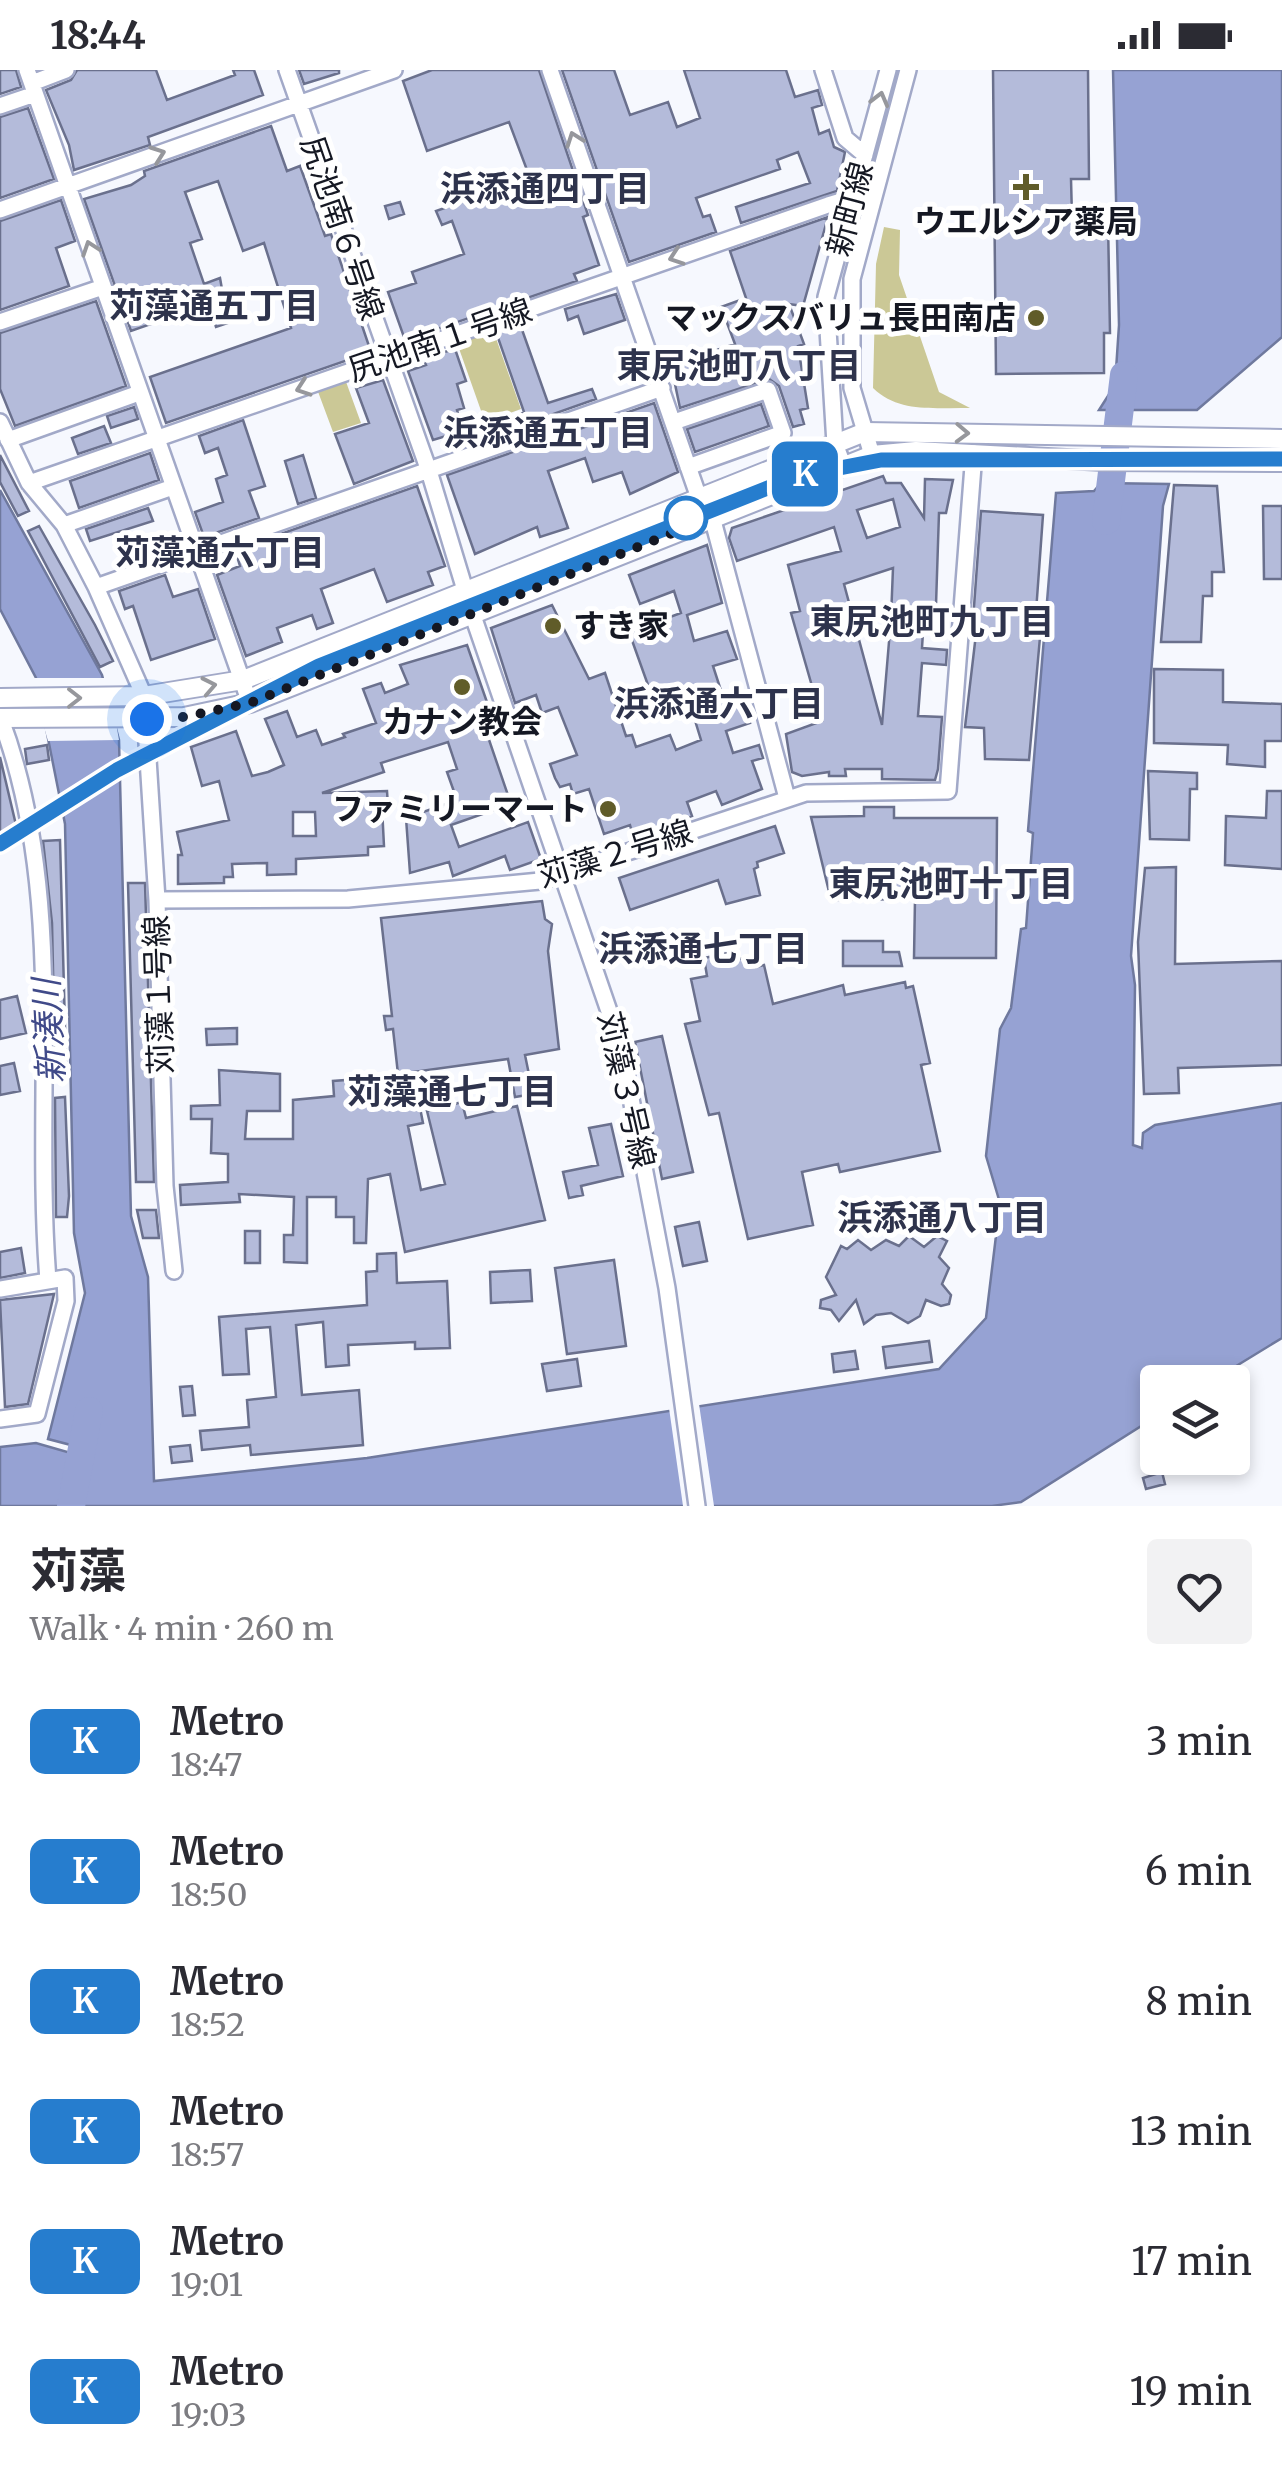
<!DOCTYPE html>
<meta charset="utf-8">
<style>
:root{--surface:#fff;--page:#f2f2f3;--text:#2b2b33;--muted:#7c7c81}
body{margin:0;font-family:Merriweather,"Noto Sans JP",serif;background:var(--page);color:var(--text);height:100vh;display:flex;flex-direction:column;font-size:38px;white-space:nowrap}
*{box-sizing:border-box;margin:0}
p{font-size:32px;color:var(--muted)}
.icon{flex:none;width:55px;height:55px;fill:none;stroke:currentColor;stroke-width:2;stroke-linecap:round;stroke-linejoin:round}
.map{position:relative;height:1436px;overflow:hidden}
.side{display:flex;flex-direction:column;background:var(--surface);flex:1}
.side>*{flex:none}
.badge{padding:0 20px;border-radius:15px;font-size:35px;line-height:65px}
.fabs{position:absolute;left:1140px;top:1295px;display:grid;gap:20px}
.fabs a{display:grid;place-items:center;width:110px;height:110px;border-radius:10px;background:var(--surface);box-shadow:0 5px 15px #0003;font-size:50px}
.you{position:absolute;width:50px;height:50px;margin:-25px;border:8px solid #fff;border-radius:50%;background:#1a73e8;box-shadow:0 0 0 15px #1a73e833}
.map>.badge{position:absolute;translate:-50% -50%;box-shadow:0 0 0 5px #fff}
.round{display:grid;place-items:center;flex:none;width:105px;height:105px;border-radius:10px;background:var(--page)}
.summary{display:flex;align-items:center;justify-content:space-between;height:170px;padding:0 30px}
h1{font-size:48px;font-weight:700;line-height:75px}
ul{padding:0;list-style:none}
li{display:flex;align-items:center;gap:30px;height:130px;padding:0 30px}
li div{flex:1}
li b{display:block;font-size:38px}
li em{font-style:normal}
li .badge{min-width:110px;font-weight:700;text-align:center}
.status{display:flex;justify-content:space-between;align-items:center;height:70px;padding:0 50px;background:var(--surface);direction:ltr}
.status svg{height:28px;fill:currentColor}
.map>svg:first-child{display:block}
.green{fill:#cbc896}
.water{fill:#96a2d3;stroke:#6f799e;stroke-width:2.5}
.pier{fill:#f6f8fe}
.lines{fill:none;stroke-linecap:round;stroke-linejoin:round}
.river{stroke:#96a2d3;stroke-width:28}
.building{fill:#b4bbda;stroke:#6a708d;stroke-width:2.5;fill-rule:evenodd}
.minor-casing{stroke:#a2a9c8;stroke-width:20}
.major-casing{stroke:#a2a9c8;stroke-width:22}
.minor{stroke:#fff;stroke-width:15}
.major{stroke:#fff;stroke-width:18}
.oneway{stroke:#96979c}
.line-casing{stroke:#fff;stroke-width:22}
.line{stroke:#267dce;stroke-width:15}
.walk{stroke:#151823;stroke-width:10;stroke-dasharray:0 18}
.poi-dot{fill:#605c29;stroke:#fff;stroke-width:4}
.stop-dot{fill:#fff;stroke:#267dce;stroke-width:5}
.labels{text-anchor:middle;stroke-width:10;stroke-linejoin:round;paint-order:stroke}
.street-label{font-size:32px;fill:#151823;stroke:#fff}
.poi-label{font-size:32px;font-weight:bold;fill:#151823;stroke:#fff}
.neighbourhood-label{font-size:35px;font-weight:bold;fill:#2e334c;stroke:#fff}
.water-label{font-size:35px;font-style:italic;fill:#404a89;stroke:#fff}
</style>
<div class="status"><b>18:44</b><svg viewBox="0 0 49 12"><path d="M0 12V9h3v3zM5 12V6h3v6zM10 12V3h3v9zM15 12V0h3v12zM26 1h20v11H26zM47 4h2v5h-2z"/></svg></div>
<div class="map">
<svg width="1282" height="1436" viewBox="0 0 1282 1436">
<rect width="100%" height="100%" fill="#f6f8fe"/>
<path class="green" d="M884,157L900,160L899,205L939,322L970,338C935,337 900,344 873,318L876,194Z
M492,257L521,339L485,352L456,270Z
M345,309L361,353L333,362L317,319Z"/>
<path class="water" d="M1113,0H1282V267L1197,340H1099L1115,315L1119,255Z
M1101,413L1169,414L1163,436L1131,886L1135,915L1133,1075L1142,1078L1143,1063L1155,1055L1282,1033V1268L1210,1312H1158L1157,1346L1021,1432L992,1436H0V1377L36,1373L88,1388L90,1380L48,1369L85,1223L74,1163L65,754L36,608L0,539V420L102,605L119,670L131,1146L148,1207L154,1411L367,1388L939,1299L986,1248L1000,1133L986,1086L1000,959L1011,938L1021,859L1026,858L1033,763L1028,761L1056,423L1094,421Z"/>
<path class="pier" d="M30,608H108L119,670L48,671Z
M699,1334L714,1436H683L669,1338Z"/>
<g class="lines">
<path class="river" d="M1106,451L1124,305
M71,1436L89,1341"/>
</g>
<path class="building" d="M0,0H16L21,17L0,24Z
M77,0H156L167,30L235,5L233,0H254L263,25L148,67L150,75L74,100L69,75L46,20L71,10Z
M299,0H339V3L304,14Z
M432,0H539L588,145L583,147L599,195L574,204L577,211L405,270L388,222L416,213L412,202L464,184L452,151L442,155L436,141L530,108L509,52L427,81L403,11Z
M562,0H614L630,45L668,32L677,57L700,48L684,0H786L795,27L818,20L822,35L812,38L819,64L829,60L834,77L845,82L837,121L741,153L736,137L810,113L798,82L777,90L780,99L696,128L703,147L710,145L716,162L629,192Z
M993,0H1088L1089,109H1071L1072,147H1103L1108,151L1110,263H1104V303L996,304Z
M28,38L54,109L0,128V47Z
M271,56L287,101L300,96L325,166L331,164L371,282L166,353L150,307L291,258L264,173L243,181L218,111L185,122L202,169L190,173L204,214L220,208L228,253L216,257L208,234L131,261L84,129L131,115L145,106L144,101Z
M61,130L75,171L56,178L69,216L0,240V151Z
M400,132L404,144L389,149L385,136Z
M828,147L803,236L789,234L804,274L798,276L808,338L800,340L804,354L793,357L779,316L769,309L680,338L671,295L735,274L721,237L746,228L730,181Z
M616,224L625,250L584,264L578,246L568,250L565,239Z
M96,231L126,316L15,356L0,319V263Z
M520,254L548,333L592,319L596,329L474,372L470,360L524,342L496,262Z
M455,279L466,311L457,314L464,338L457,340L463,361L433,370L408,301L426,295L423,288Z
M383,310L413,391L354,414L335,364L369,353L356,318Z
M654,333L678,402L630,424L622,402L593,412L585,388L548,401L568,458L540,467L537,457L475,484L447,405Z
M761,334L769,356L695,382L687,359Z
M134,337L138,349L111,358L107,346Z
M243,350L265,416L249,421L259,448L204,467L195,442L223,432L216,409L227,405L218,378L205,383L199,366Z
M104,356L111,373L78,384L72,368Z
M150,383L159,410L79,438L70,411Z
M0,385L29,441L18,446L0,412Z
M303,385L316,428L298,434L285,391Z
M883,406L886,413H901L924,448L925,409L953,410L946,443H939L936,535L951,536L950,548L924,546L922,578L947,580L946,595L922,593L918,646L942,647L938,699L935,710L882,709V699H845L846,706H829V702L802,706L792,702L786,664L822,651L791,543L800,541L788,495L841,481L834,457L737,491L729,468L732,458ZM893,429L900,457L867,468L857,440ZM893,498L891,548L882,655L844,514Z
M1174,415L1217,416L1224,502H1212V526H1203L1201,572H1161Z
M417,416L445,496L428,502L433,515L387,532L374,499L321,519L333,553L317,559L312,545L277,558L282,572L246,586L217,505L240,496L235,480Z
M1263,436H1282V509H1264Z
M148,438L153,451L90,471L86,459Z
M981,441L1043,445L1035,556H1041L1029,690L985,689L984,658L965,657L976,564H972Z
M39,456L95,555L113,591L100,597L28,461Z
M707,475L722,533L687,545L694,571L727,561L737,589L713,596L724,630L741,625L750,653L726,661L733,683L759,675L763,688L752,691L762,719L722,735L716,721L687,732L692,746L633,766L630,755L604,764L589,719L573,724L570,714L560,717L555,708L550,694L577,685L558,637L542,643L536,625L515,633L491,558L552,535L589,609L605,603L626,666L632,665L636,677L670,665L676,680L701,670L689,631L658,643L629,562L681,543L674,521L640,534L629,505Z
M165,505L173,527L198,519L215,569L151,590L133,536L125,539L119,521Z
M467,575L496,658L486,661L511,734L451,755L459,777L528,752L541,789L510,800L505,786L453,806L449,792L410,803L406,748L457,730L447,702L457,699L448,672L381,693L384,702L322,723L387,721L388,737H382L384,776L368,777V785L296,789V804L267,805V793L232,794L233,807H224V813L178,814V785H182L177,762L229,750L219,711L202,716L191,677L236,661L252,706L268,702L284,695L265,649L287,641L297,667L316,660L322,675L345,667L343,664L376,653L363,619L381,613L385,623L408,614L400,595ZM293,742H315L316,766H293Z
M1154,599L1223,600V632L1282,634V671H1265V697L1227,694L1228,675L1154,673Z
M47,675L49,690L27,694L25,679Z
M0,687L20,772L0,775Z
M1148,701L1197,703V719H1190L1189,770L1150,769Z
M1267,721H1282V799L1225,795L1226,746L1266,748Z
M864,737H894V748H997L996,888H914L915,829L831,830L811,747L864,746Z
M775,756L784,783L757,792L758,797L754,799L760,825L726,834L718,810L630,840L619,808Z
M60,770L66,994H55L52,853L43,771Z
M1176,797L1175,894L1282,891V995L1178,998L1179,1023L1144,1024L1138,872L1145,798Z
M128,813H145L154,1112H136Z
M542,831L545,849L552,854L548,881L559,979L525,985L533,1024L515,1027L508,989L413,1002L423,1053L408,1056L421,1120L445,1114L427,1041L462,1032L466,1048L517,1036L545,1150L405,1182L390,1104L368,1109L366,1173H354V1147H336V1127H307V1193L284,1192V1165H293L294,1127L239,1124L240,1132L181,1135L180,1115L228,1112V1084L211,1083L212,1049H191V1036L220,1035L219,1000L280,1004V1041H247L245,1069H293V1030L334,1026L333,1011L372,1008L373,1028L400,1022L393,959L386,960L384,946H392L381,848Z
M843,871H883V882H899L902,896H843Z
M728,883L730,891L753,886L756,897L764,895L773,934L843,915L845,925L905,912L906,918L913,916L930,993L921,995L940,1081L840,1102L838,1094L802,1102L813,1155L748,1169L719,1043L709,1045L685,954L700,951L691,909L707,906L704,888Z
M17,926L26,963L0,969V930Z
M237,958V974L207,975L206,959Z
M662,966L693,1102L662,1109L635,972Z
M14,993L20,1021L0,1025V996Z
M65,1027L69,1126L67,1147H56L55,1028Z
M611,1054L623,1106L581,1116L583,1125L569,1128L563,1102L598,1095L589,1058Z
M137,1140H156L159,1168H143Z
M699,1152L707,1191L683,1196L675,1157Z
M245,1161H260V1193H245Z
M909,1166L924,1177L937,1166L947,1171L939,1187L949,1198L942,1214L951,1225L949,1234L941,1236L926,1230L920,1246L908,1253L891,1243L876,1245L864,1254L856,1230L839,1251L831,1240L820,1238L821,1230L836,1225L826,1207L841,1176L847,1179L858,1170L871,1180L886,1170L899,1176Z
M21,1178L25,1203L0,1208V1182Z
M396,1183L397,1213L447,1211L450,1278L415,1279V1272L348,1275L349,1295L326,1297L323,1252L296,1255L302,1325L359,1320L363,1375L251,1385L250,1375L202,1380L200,1361L249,1357L247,1330L276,1327L270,1257L246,1259L249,1304L223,1305L219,1247L367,1235L366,1202L377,1201V1184Z
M614,1190L626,1276L567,1284L555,1198Z
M530,1200L532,1231L491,1233L490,1202Z
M54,1224L28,1334L5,1337L0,1230Z
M929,1271L932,1292L886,1298L883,1277Z
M855,1281L858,1299L834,1302L832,1284Z
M577,1289L581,1316L547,1321L542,1294Z
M192,1316L195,1345L183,1346L180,1317Z
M190,1375L192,1391L172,1393L170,1377Z
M1162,1402L1165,1414L1146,1419L1143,1408Z"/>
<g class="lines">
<defs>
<path id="minor" d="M27,0L250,633
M287,0L429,401L472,543L621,976L667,1218L697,1436
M550,0L698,425
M823,0L845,68L865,85
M32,13L66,0
M0,36L35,24
M0,140L394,0
M0,252L103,217
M0,352L29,413L64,455L96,517L144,626L157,830L165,1116L174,1201
M674,352L768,320L783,363L688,397
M8,370L139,323
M872,385L852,318V209L908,0
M844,397L835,374L826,227L888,0
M29,413L828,135L838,132L851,137
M712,447L787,728
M64,455L173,417
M96,517L662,318
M0,647C68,825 33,1024 48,1210
M157,830L348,829L540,811L806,723L948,721L974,383
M0,1219L65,1208L66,1231L37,1344L0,1349"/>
<path id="major" d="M0,628L144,626L243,610L865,362L1282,369
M0,648L184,647L250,633L872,385L916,381L1103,391L1282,392"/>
</defs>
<use href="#minor" class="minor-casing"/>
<use href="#major" class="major-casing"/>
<use href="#minor" class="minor"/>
<use href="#major" class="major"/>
</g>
<defs><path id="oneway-chevron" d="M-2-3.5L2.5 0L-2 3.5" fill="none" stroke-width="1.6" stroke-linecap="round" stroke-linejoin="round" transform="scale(2.5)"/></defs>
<g class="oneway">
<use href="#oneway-chevron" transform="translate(880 29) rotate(-75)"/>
<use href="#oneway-chevron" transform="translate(574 69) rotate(-110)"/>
<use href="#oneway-chevron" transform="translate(158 84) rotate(-20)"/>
<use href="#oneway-chevron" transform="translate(90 178) rotate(-109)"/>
<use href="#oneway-chevron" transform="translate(676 187) rotate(161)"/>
<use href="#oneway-chevron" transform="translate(303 318) rotate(161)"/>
<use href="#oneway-chevron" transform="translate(962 363) rotate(2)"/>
<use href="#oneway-chevron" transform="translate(209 616) rotate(-11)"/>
<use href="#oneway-chevron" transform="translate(74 628)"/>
</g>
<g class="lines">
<defs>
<path id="line" d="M0,774L117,700L319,596L798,406L881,390L1282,389"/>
</defs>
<use href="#line" class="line-casing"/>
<use href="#line" class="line"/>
<path class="walk" d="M147,649L184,647L250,633L680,460L686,448"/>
</g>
<g class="poi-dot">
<path d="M1021 102h10v10h10v10h-10v10h-10v-10h-10v-10h10z"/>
<circle cx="1036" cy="248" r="10"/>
<circle cx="553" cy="556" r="10"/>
<circle cx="462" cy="617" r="10"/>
<circle cx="608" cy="739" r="10"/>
</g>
<circle class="stop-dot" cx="686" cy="448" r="20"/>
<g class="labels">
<g class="street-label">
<text transform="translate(850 139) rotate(-75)" y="11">新町線</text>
<text transform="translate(342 158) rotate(71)" y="11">尻池南６号線</text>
<text transform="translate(440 270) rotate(-19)" y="11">尻池南１号線</text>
<text transform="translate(615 784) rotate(-17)" y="11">苅藻２号線</text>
<text transform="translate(159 925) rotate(-92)" y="11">苅藻１号線</text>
<text transform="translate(626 1020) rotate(77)" y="11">苅藻３号線</text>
</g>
<g class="poi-label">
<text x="1026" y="163">ウエルシア薬局</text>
<text x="1016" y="259" text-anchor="end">マックスバリュ長田南店</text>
<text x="573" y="567" text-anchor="start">すき家</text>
<text x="462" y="663">カナン教会</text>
<text x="588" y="750" text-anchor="end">ファミリーマート</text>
</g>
<g class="neighbourhood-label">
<text x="545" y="131">浜添通四丁目</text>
<text x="214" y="248">苅藻通五丁目</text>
<text x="739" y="308">東尻池町八丁目</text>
<text x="548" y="375">浜添通五丁目</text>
<text x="220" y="495">苅藻通六丁目</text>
<text x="932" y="564">東尻池町九丁目</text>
<text x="719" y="646">浜添通六丁目</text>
<text x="951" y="826">東尻池町十丁目</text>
<text x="703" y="891">浜添通七丁目</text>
<text x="452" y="1034">苅藻通七丁目</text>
<text x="942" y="1160">浜添通八丁目</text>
</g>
<g class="water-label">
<text transform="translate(49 961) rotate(-93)" y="12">新湊川</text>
</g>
</g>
</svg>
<div class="fabs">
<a><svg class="icon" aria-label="layers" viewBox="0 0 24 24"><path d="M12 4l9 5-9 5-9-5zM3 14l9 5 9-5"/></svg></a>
</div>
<div class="you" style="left:147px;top:649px"></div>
<b class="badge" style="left:805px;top:404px;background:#267dce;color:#fff">K</b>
</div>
<section class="side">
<div class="summary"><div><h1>苅藻</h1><p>Walk · 4 min · 260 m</p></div><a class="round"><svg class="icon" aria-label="heart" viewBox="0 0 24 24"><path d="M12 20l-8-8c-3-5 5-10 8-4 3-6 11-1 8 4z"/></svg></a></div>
<ul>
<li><span class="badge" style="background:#267dce;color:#fff">K</span><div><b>Metro</b><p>18:47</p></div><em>3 min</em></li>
<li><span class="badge" style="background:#267dce;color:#fff">K</span><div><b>Metro</b><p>18:50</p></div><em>6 min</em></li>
<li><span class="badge" style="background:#267dce;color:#fff">K</span><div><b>Metro</b><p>18:52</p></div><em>8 min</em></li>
<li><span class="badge" style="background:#267dce;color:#fff">K</span><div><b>Metro</b><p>18:57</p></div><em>13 min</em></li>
<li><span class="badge" style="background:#267dce;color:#fff">K</span><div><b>Metro</b><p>19:01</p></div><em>17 min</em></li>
<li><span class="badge" style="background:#267dce;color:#fff">K</span><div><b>Metro</b><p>19:03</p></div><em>19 min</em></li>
</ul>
</section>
